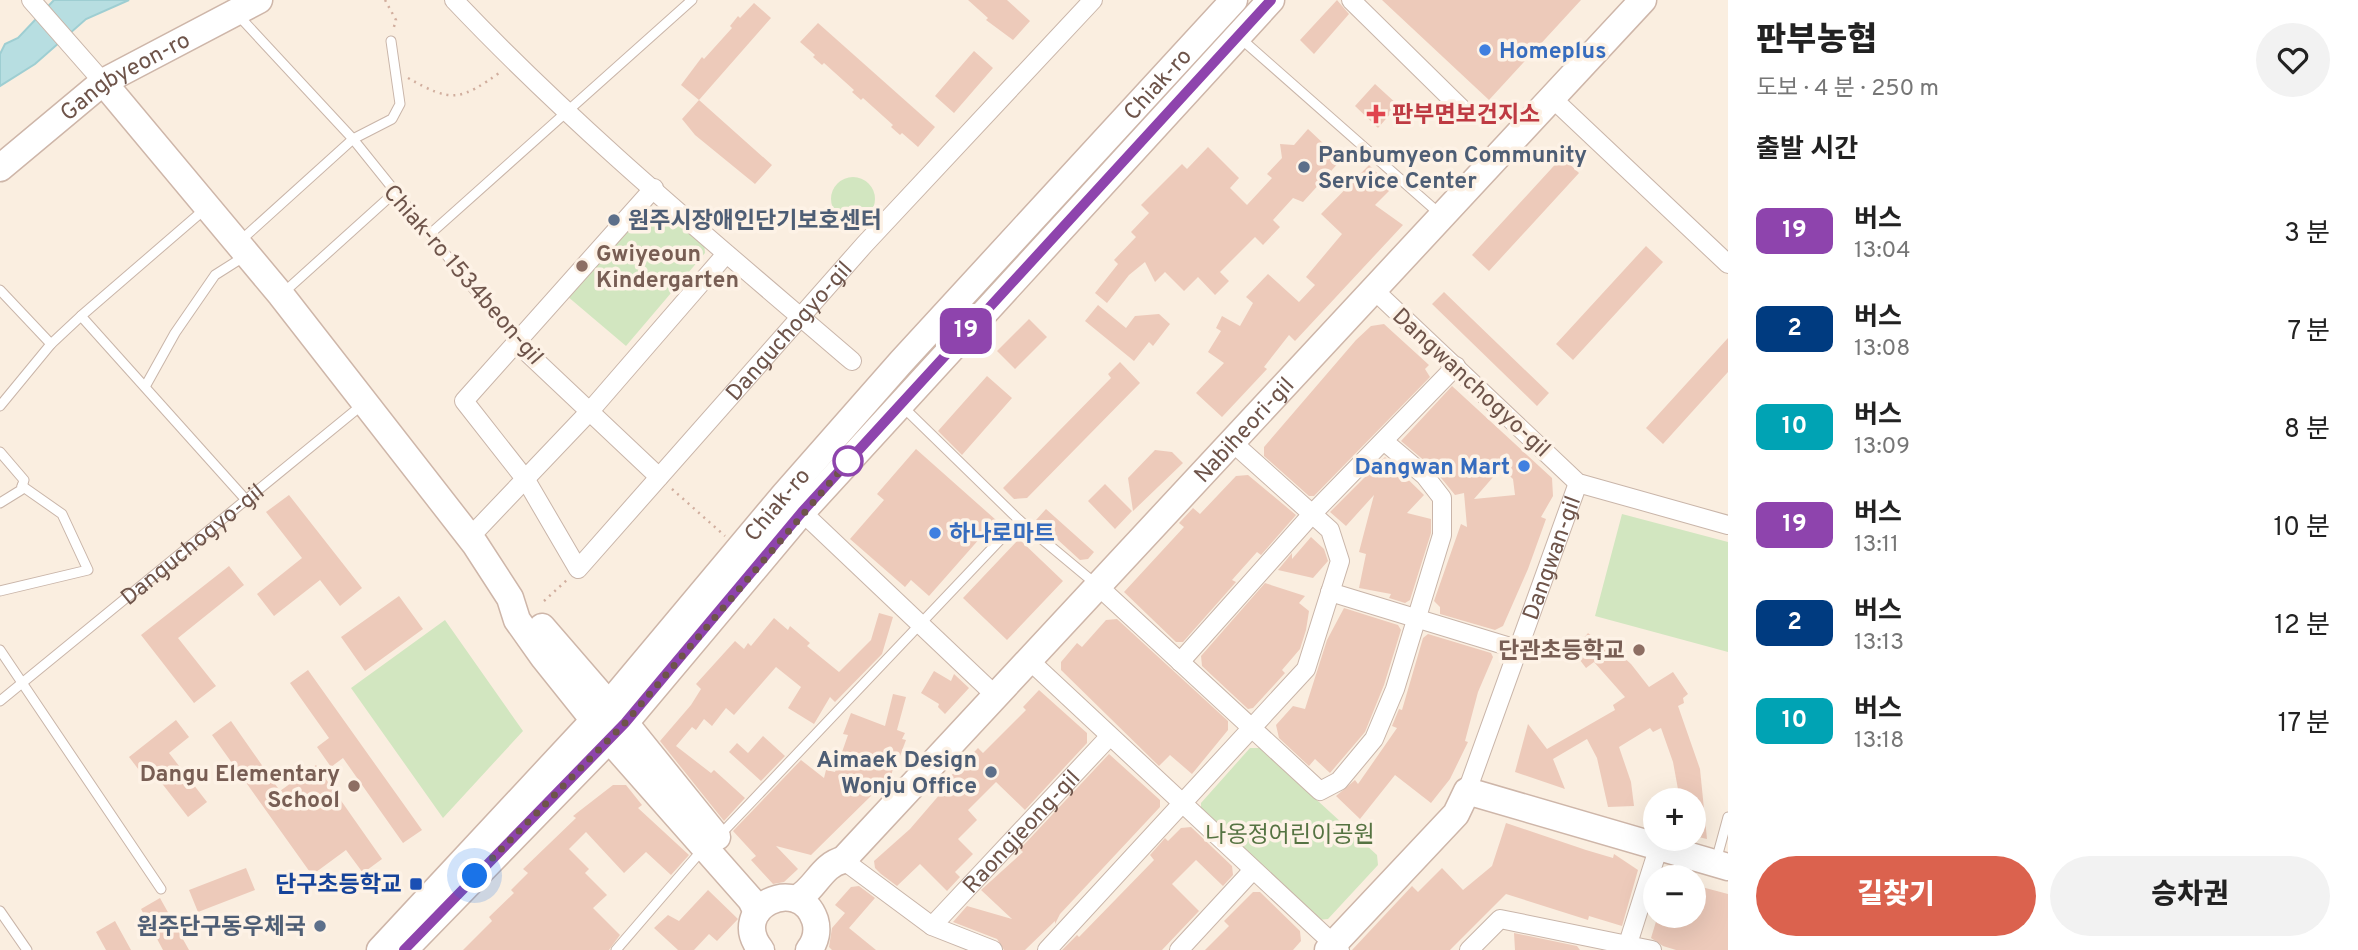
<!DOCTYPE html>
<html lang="ko">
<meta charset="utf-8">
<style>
:root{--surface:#fff;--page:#f2f2f2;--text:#222;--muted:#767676;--accent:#db624e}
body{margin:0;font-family:Overpass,"Noto Sans KR",sans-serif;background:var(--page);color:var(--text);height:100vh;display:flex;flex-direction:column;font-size:26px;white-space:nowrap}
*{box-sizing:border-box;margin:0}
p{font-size:23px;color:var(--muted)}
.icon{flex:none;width:38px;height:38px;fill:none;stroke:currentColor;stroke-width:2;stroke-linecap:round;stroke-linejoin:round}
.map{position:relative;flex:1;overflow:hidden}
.sheet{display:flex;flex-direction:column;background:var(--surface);width:630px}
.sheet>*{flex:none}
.badge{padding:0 14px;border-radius:10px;font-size:24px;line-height:46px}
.fabs{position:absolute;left:1643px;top:788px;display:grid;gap:14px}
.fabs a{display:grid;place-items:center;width:63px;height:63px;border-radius:50%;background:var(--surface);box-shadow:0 7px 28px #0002;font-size:35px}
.you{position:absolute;width:35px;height:35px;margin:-18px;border:5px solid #fff;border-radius:50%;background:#1a73e8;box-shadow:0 0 0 10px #1a73e833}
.map>.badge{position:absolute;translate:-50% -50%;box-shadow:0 0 0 4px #fff}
h2{padding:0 28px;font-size:26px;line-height:63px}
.round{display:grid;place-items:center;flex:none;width:74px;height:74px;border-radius:37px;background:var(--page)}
.overview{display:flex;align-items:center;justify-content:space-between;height:119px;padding:0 28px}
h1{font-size:33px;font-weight:800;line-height:52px}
.cta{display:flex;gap:14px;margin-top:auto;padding:14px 28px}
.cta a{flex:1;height:80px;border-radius:42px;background:var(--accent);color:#fff;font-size:28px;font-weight:800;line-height:80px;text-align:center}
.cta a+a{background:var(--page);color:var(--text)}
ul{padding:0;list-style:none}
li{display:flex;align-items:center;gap:21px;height:98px;padding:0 28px}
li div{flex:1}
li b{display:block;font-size:26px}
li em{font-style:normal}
li .badge{min-width:77px;font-weight:700;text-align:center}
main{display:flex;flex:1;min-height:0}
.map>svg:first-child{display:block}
.green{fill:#d2e6c0}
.water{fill:#b7dee1;stroke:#9eced2;stroke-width:2}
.building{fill:#edcaba;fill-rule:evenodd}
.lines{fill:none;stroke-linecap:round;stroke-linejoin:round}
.lane-casing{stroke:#c9b5a9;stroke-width:11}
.street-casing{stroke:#c9b5a9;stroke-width:20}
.secondary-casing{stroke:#ceb6a9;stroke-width:29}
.path{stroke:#d1ae9e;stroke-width:2.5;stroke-dasharray:2 5;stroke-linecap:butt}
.lane{stroke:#fff;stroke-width:9}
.street{stroke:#fff;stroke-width:18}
.secondary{stroke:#fff;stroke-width:26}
.line-casing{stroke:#fff;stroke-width:16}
.line{stroke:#8e44ad;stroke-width:10}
.walk{stroke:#6e544a;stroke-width:7;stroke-dasharray:0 12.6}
.shop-dot{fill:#3f7fe0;stroke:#fdf2e6;stroke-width:2.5}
.health-dot{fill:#e0444e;stroke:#fdf2e6;stroke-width:2.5}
.service-dot{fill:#5c6f8a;stroke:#fdf2e6;stroke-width:2.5}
.education-dot{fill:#8d6e63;stroke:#fdf2e6;stroke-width:2.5}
.stop-dot{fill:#fff;stroke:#8e44ad;stroke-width:3.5}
.transit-dot{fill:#1a4fb4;stroke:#fdf2e6;stroke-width:2.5}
.labels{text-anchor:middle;stroke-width:7;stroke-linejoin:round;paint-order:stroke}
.shop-label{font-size:23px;font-weight:bold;fill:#366cbe;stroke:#fdf2e6;text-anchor:start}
.street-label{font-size:23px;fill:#6e544a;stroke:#fdf2e6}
.health-label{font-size:23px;font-weight:bold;fill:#be3a42;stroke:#fdf2e6;text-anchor:start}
.service-label{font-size:23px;font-weight:bold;fill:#4e5e75;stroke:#fdf2e6;text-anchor:start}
.education-label{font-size:23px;font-weight:bold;fill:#785e54;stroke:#fdf2e6;text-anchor:end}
.park-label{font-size:23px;fill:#557342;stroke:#fdf2e6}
.transit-label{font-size:23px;font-weight:bold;fill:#164399;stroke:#fdf2e6;text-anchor:end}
</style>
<main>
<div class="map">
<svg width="1728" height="950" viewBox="0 0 1728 950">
<rect width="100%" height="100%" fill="#faeee0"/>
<path class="green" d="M831 199a22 22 0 1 1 44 0a22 22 0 1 1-44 0Z
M649,204L704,242L705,253L626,346L567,296Z
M1622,514L1728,542V652L1595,616Z
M445,620L523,731L443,818L351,688Z
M1250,748H1260L1377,855L1378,865L1328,919L1318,920L1201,813V803Z"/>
<path class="water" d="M54,0H129L86,19L35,64L0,86V54L5,44L18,38Z"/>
<path class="building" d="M968,0H1007L1030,21L1013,40L986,20L988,18Z
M1337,0L1349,14L1314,54L1300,40Z
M1382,0H1581L1489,100Z
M754,3L771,18L699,100L681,85L702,57L704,59L732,28L730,26L738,16L740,18Z
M818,23L935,127L918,147L902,133L900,135L891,127L893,125L863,98L861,100L852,92L854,90L824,63L822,65L813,57L815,55L800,42Z
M974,51L993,68L954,113L935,96Z
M1375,84L1398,105L1378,128L1355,106Z
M699,100L772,165L755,184L695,135L682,119Z
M1308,129L1341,160L1303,202L1293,198L1273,220L1280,227L1263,245L1255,237L1220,272L1229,281L1215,295L1198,277L1184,291L1165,272L1155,282L1145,262L1129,275L1107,303L1095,293L1118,264L1114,260L1136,237L1131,232L1149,213L1141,205L1182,164L1187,169L1208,147L1239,178L1230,188L1247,205L1272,178L1267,174L1282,158L1280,144L1294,145Z
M1562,157L1579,173L1489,271L1472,255Z
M1369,165L1392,188L1375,205L1403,225L1295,341L1289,335L1264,367L1267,369L1222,417L1196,393L1224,363L1208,352L1221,331L1216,328L1222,316L1240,326L1253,303L1246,297L1268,274L1299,302L1315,285L1306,277L1342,234L1321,214Z
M1646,246L1663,262L1573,360L1556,344Z
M1444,292L1549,393L1537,406L1432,304Z
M1098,305L1126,328L1135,316L1159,314L1170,324L1153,346L1149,342L1134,361L1085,321Z
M1029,319L1047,337L1015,369L997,351Z
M1384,324L1429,365L1425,369L1430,377L1314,496H1309L1264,456V447L1356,340L1371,326Z
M1728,338V372L1663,444L1646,428Z
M1120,362L1140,383L1027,498L1014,499L1003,488L1111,378L1108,374Z
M987,376L1012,398L962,455L938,431Z
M1452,386L1552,478L1553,496L1541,517L1546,519L1528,569L1503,626L1495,630L1440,614V607L1434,601L1461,524L1467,527L1464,493L1455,495L1433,468L1401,441ZM1501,468L1513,479L1515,495L1474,499Z
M916,449L996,520L929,596L911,580L905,587L850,539L884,500L877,494Z
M1155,450L1172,452L1183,463L1133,511L1128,478Z
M1385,457L1424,495L1407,513L1431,519V533L1410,600L1405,603L1389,598L1391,594L1359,588L1366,554L1359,552L1374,495L1346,526L1330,512Z
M1248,475L1296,515L1261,555L1257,552L1232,580L1236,582L1183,642H1176L1124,592L1184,527L1179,523L1193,508L1200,514L1236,476Z
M1105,484L1132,511L1115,529L1088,501Z
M289,495L362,588L340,606L320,580L274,616L257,594L302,558L266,512Z
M1046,509L1094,552L1088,559L1080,560L1036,520Z
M1311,537L1324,549L1328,561L1313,578L1278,570L1292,553V559Z
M1019,539L1063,581L1007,640L963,598Z
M229,566L244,585L178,638L216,686L194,703L141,635Z
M1265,583L1305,596L1299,603L1309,611L1306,630L1300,649L1282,670L1285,673L1253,708L1248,709L1202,666L1201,656Z
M399,596L423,629L365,671L341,637Z
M1344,608L1398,625L1401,630L1384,685L1365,732L1330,773L1315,759L1309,766L1279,738L1276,725L1293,706L1305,709L1327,640Z
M879,613L893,617L882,654L835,702L830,697L814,724L788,708L801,687L776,667L734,715L726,708L712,726L704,719L696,730L692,727L676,746L711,773L714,770L745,798L724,821L660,741L691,705L701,689L696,684L735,641L744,649L748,643L751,646L774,618L788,630L790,626L810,643L807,646L839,672L871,640Z
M1117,619L1228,721V730L1192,774L1170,755L1159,766L1061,670V662L1077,643L1082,647L1106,620Z
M1588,633L1595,639L1600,636L1631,664L1649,687L1673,672L1688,694L1683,698L1684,703L1678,706L1700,769L1707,839L1694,836V800H1680L1673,762L1661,728L1653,732L1650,728L1619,747L1631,782L1634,806L1608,807L1597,758L1587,739L1553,759L1565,789L1515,772L1528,724L1547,749L1615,710L1613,705L1625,697L1594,662L1586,668L1573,651Z
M1428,634L1491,653L1493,657L1478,692L1465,741L1468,742L1450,779L1431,803L1395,775L1360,819L1336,796L1355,780L1358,784L1397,728L1392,726L1399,709L1402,710L1423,638Z
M308,670L422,830L403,843L343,758L331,767L317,747L329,738L290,683Z
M934,671L951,681L954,674L969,688L945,714L938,707L939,704L921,693Z
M1039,690L1087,733V743L1025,810L996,782L968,810L977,820L958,839L973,854L955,872L960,877L947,891L920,864L897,886L881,874L875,868L874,861L910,829L947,786L944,783L978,748L983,753L1026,710L1023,707Z
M893,694L906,697L897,730L905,733L902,739L906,740L900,756L897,754L891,776L878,792H875L811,855L776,846L798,869L784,882L773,884L751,860L756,856L733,831L801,760L824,778L826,770L835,772L848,735L843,734L851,713L885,726Z
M176,720L189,737L169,753L207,802L188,817L150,768L142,774L129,757Z
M231,721L280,791L316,765L382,859L363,873L346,850L312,875L212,735Z
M763,736L785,756L761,781L729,752L737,743L748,753Z
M1109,754L1160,800V807L1060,914L1055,924V921L1025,950H1004L997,939L953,922L967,906L1012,919L981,890L1023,852L1020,849Z
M613,785H626L642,805L638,808L689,855L671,875L646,852L624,873L586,832L569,849L589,869L585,873L607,895L593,908L620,935L609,950H463L492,921L489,917L514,893L511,890L528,873L523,869L576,818L573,816Z
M1506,823L1586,850L1613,858L1614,854L1638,870L1622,926L1589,916L1588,920L1506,894L1450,950H1352L1412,886L1418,892L1442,868L1463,890L1492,866Z
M1191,827L1232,866L1233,875L1223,886L1196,860L1172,884L1199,911L1162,950H1062L1077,935L1079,937L1154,860L1150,855L1165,838L1168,841L1181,828Z
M246,868L255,890L198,912L189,890Z
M1694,885L1728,894V950H1676L1663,946L1651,938L1658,915H1694Z
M859,886L875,898L849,928L876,950H832L829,947L832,928L845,913L835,905L851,887Z
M708,890L738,919L717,941L709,934L694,950H678L654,928L668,915L679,921Z
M1253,892H1260L1300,931L1301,941L1293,950H1205L1229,926L1224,921Z
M160,898L189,950H163L141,909Z
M115,921L131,950H106L96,932Z
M1514,933L1577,946L1580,950H1515Z"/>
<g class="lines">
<defs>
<g id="lane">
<path d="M237,14L353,139L517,343"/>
<path d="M1239,37L1441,215"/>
<path d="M430,234L692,0"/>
<path d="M239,242L353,139L392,119L400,104L391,41"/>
<path d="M0,290L51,344"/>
<path d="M282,294L394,193"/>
<path d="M81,316L247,501"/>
<path d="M146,385L175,333L215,275L245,256"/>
<path d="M901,405L1019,520L1097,585"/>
<path d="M0,406L51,344L81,316L205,209"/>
<path d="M0,452L24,480L21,490L0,503"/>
<path d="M0,591L88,570L62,514L22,486"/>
<path d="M0,650L161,889"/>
<path id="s1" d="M0,701L362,405"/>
<path d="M719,836L1019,520"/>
<path d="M1716,861L1728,817"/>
<path d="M0,911L27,950"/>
<path d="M616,950L703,849"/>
</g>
<g id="street">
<path d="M31,0L103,82"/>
<path d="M454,0C577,130 717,245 852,361"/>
<path d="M1351,0L1468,115"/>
<path d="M1552,98L1728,264"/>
<path id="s2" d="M654,188L464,401L526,480L578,569L864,245L1093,0"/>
<path d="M1374,290L1578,483L1728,525"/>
<path d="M517,343L659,477"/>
<path d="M802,512L996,696"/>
<path d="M470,537L590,411L726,254"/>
<path d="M1098,586L1320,791L1339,781L1374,739L1395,689L1442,535V498L1425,476L1385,442"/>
<path d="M1330,592L1517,649"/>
<path d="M1029,660L1340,950"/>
<path d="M1180,662L1313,513L1456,366"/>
<path id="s3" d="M1467,791L1578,483"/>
<path d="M843,860L932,926L993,950"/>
<path id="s4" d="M932,926L1109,737"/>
<path d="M1047,950L1306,669L1340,561L1330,530L1232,442"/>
<path d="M1179,950L1253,870"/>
<path d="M1469,950L1500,919L1652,950"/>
<path d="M1626,950L1659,846"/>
</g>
<g id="secondary">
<path d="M103,82L281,295L475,544L510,598L517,620L544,658L608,738L751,900L757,912"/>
<path id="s5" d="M0,168L103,82L259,0"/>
<path d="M542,627L625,723L717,837"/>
<path id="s6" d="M843,860L1643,0"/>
<path d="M796,899C816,889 821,865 843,860"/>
<path id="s7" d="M380,950L609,704L784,495L901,362L1234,0"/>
<path d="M404,950L625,723L802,512L1271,0"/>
<path d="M761,950C727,908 799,873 815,920C818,930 816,941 809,950"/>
<path d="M1328,950L1456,814L1467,791L1728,867"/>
</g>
</defs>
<use href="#lane" class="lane-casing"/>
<use href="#street" class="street-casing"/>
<use href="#secondary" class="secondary-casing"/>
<path class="path" d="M385,0L396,20L393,30
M408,78C452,103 460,101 502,71
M672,489L725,536
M544,601L568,579"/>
<use href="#lane" class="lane"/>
<use href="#street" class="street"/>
<use href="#secondary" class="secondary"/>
</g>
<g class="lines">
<defs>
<path id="line" d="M404,950L625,723L802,512L1271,0"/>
</defs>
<use href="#line" class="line-casing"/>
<use href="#line" class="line"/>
<path class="walk" d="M475,876L625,723L851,458L848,461"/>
</g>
<g class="shop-dot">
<circle cx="1485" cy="50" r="7"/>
<circle cx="1524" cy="466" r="7"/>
<circle cx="935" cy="533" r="7"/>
</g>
<path class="health-dot" d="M1372.5 103.5h7v7h7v7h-7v7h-7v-7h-7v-7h7z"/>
<g class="service-dot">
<circle cx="1304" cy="167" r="7"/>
<circle cx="614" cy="220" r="7"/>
<circle cx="991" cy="772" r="7"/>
<circle cx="320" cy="926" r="7"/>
</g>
<g class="education-dot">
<circle cx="582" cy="266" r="7"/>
<circle cx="1639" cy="650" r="7"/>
<circle cx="354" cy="786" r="7"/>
</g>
<circle class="stop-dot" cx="848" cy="461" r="14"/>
<rect class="transit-dot" x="409" y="877" width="14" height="14" rx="3.5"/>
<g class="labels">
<g class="shop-label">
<text x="1499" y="58">Homeplus</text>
<text x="1510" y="474" text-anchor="end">Dangwan Mart</text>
<text x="949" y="541">하나로마트</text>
</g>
<g class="street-label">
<text dy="8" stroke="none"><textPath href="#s5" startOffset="156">Gangbyeon-ro</textPath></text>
<text dy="8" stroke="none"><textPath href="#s7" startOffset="1164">Chiak-ro</textPath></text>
<text transform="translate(464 274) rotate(49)" y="8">Chiak-ro 1534beon-gil</text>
<text dy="8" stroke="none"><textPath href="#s2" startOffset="807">Danguchogyo-gil</textPath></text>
<text transform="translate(1472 382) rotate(43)" y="8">Dangwanchogyo-gil</text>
<text dy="8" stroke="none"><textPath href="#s6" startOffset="588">Nabiheori-gil</textPath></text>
<text dy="8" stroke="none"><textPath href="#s7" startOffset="597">Chiak-ro</textPath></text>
<text dy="8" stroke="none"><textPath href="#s1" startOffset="248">Danguchogyo-gil</textPath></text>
<text dy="8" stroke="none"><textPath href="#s3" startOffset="248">Dangwan-gil</textPath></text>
<text dy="8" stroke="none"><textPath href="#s4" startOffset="130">Raongjeong-gil</textPath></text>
</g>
<g class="health-label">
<text x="1392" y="122">판부면보건지소</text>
</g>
<g class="service-label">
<text x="1318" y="162">Panbumyeon Community<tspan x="1318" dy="26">Service Center</tspan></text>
<text x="628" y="228">원주시장애인단기보호센터</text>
<text x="977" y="767" text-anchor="end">Aimaek Design<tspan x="977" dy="26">Wonju Office</tspan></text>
<text x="306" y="934" text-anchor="end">원주단구동우체국</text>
</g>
<g class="education-label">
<text x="596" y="261" text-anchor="start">Gwiyeoun<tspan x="596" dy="26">Kindergarten</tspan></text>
<text x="1625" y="658">단관초등학교</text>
<text x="340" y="781">Dangu Elementary<tspan x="340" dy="26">School</tspan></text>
</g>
<g class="park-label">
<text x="1290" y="842">나옹정어린이공원</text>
</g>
<g class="transit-label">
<text x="402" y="892">단구초등학교</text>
</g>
</g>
</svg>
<div class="fabs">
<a>+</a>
<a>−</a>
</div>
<div class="you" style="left:475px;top:876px"></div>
<b class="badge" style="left:966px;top:331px;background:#8e44ad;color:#fff">19</b>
</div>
<section class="sheet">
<div class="overview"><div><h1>판부농협</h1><p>도보 · 4 분 · 250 m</p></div><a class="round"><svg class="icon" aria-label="heart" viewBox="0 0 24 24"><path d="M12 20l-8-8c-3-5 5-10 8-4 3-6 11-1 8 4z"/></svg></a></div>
<h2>출발 시간</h2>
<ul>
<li><span class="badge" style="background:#8e44ad;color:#fff">19</span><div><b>버스</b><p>13:04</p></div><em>3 분</em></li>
<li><span class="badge" style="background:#003b80;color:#fff">2</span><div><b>버스</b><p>13:08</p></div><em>7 분</em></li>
<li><span class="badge" style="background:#00a3b4;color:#fff">10</span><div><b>버스</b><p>13:09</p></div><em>8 분</em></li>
<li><span class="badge" style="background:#8e44ad;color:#fff">19</span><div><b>버스</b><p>13:11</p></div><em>10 분</em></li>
<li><span class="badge" style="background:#003b80;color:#fff">2</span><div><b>버스</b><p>13:13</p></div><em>12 분</em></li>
<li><span class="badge" style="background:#00a3b4;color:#fff">10</span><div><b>버스</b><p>13:18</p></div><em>17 분</em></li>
</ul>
<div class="cta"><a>길찾기</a><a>승차권</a></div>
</section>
</main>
